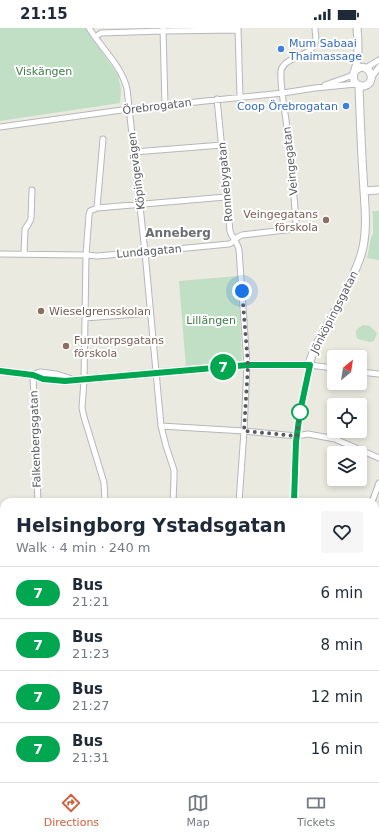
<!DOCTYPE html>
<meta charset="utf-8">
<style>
:root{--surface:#fff;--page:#f6f6f7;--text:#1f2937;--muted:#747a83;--line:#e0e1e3;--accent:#d25f3f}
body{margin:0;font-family:"DejaVu Sans",sans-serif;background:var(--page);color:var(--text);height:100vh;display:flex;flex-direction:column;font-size:15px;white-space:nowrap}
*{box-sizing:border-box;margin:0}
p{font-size:13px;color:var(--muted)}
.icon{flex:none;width:22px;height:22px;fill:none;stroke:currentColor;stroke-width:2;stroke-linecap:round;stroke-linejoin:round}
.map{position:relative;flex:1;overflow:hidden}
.details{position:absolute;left:0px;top:470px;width:379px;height:284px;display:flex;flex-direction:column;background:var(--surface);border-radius:12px 12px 0 0;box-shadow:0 2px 6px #0003}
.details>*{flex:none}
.badge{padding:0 8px;border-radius:13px;font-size:14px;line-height:26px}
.needle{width:26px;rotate:30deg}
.tools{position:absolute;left:327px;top:322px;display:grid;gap:8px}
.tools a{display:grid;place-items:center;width:40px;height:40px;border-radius:4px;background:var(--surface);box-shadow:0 2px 6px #0003;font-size:20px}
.you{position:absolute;width:20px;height:20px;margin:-10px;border:3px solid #fff;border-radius:50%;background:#1a73e8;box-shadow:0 0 0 6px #1a73e833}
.map>.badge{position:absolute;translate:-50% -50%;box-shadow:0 0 0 2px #fff}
.round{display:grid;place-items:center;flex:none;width:42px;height:42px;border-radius:4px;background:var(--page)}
.overview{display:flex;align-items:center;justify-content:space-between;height:68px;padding:0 16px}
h1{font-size:19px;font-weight:800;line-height:30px}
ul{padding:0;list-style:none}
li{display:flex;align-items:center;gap:12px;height:52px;padding:0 16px;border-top:1px solid var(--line)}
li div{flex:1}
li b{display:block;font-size:15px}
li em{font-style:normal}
li .badge{min-width:44px;font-weight:700;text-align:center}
.status{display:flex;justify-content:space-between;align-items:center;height:28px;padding:0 20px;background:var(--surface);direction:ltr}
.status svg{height:11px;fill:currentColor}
.menu{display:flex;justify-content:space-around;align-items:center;height:56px;border-top:1px solid var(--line);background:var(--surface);font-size:11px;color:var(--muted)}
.menu a{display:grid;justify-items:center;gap:2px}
.menu .on{color:var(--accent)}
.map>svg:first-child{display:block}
.green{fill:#c0dfc4}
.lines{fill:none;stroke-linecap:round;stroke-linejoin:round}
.street-casing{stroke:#b6b7bc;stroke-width:7}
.secondary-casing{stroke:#b7b8be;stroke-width:9}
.street{stroke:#fff;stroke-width:5}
.secondary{stroke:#fff;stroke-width:7}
.line-casing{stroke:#fff;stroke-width:9}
.line{stroke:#00a650;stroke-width:6}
.walk{stroke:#595b60;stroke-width:4;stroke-dasharray:0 7.2}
.shop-dot{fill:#3f7fe0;stroke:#fff;stroke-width:1.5}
.education-dot{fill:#8d6e63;stroke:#fff;stroke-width:1.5}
.stop-dot{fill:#fff;stroke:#00a650;stroke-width:2}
.labels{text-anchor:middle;stroke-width:4;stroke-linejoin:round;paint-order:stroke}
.shop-label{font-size:11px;fill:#366cbe;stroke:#fff;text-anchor:start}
.park-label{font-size:11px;fill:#3e7b49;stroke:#fff}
.street-label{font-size:11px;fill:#595b60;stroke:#fff}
.education-label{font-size:11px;fill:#785e54;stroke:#fff;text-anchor:start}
.neighbourhood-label{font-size:12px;font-weight:bold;fill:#6b6d72;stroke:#fff}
</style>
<div class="status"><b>21:15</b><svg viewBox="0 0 49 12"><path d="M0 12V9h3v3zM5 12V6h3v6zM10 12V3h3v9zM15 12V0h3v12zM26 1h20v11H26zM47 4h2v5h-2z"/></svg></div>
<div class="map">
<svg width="379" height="754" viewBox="0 0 379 754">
<rect width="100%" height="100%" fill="#eaeae1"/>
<path class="green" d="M0,0H85L118,47L121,61L120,75L0,93Z
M379,182V232L367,230L371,210L373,205V188L372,183H377Z
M238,248L242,332L240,334L186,339L179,253Z
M363,297L370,298L377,305L374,313L370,314L358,311C353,303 357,301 363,297Z"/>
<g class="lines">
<defs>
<path id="street" d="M89,0C101,20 122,38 127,61L145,224L161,398L166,418L174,442V450L173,474
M238,0L240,69
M163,1L165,77
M95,9L101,5L163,3L238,2
M366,40L379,32
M372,49L379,39
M325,57L345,50L353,47
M217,71L230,203C232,210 238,215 239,222L247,337L244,403L239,474
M0,99L129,81L283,65L315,60L356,56
M103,111L97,180L90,183L89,187L86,227L84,352L82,380L84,389L102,448L104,455L105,474
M134,124L222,117
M97,180L226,169
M0,226L86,227L97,228L145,224L229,216C234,215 235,209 242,207L294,201L296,196C294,161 290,127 286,92C284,78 280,57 281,43C283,29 311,29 315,15C317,11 315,5 315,0
M24,226L25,201L29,195L31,191L32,162
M85,290L150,285
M360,344L379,346
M33,347L38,474
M161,398L244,403L297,408L308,406L335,411L379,430
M294,474L296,414L300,384L309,337L334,340
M372,474L379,455
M0,522L4,523
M375,600L379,592
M375,604L379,605
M375,677L379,679
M0,691H4
M375,737L379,739
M276,750V754
M129,754L131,750
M209,754L211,750
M357,754L359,750"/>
<path id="secondary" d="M354,44C368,29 379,55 364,58C362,58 360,58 358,57C349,52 356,42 357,34C359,23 358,11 357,0
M364,163L379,162
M0,343L33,347L40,345L56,347L69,351
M33,347L43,351L65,353L247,337H309C312,322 321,309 328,296C340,273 353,252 361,227C369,201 364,172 363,146C361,116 360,87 359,57
M0,748L11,754"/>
</defs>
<use href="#street" class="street-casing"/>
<use href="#secondary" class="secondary-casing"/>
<use href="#street" class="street"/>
<use href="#secondary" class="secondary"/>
</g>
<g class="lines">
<defs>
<path id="line" d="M0,343L33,347L43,351L65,353L248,337H310L300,384L296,414L294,474"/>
</defs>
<use href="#line" class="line-casing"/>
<use href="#line" class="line"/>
<path class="walk" d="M242,263L248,337L244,403L297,408L300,384"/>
</g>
<g class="shop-dot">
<circle cx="281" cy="21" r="4"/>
<circle cx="346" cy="78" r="4"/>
</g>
<g class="education-dot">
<circle cx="326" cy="192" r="4"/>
<circle cx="41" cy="283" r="4"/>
<circle cx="66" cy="318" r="4"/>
</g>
<circle class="stop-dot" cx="300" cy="384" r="8"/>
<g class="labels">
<g class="shop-label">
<text x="289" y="19">Mum Sabaai<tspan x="289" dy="13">Thaimassage</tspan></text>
<text x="338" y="82" text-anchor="end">Coop Örebrogatan</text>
</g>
<g class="park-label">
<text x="44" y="47">Viskängen</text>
<text x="211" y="296">Lillängen</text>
</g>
<g class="street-label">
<text transform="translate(157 78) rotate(-7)" y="4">Örebrogatan</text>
<text transform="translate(290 133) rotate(-96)" y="4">Veingegatan</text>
<text transform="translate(136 143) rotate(-97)" y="4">Köpingevägen</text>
<text transform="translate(225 154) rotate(-95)" y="4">Ronnebygatan</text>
<text transform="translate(149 223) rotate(-5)" y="4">Lundagatan</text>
<text transform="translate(334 284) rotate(-63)" y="4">Jönköpingsgatan</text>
<text transform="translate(35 411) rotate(-92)" y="4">Falkenbergsgatan</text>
</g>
<g class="education-label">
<text x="318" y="190" text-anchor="end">Veingegatans<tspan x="318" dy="13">förskola</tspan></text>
<text x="49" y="287">Wieselgrensskolan</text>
<text x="74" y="316">Furutorpsgatans<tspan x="74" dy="13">förskola</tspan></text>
</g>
<g class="neighbourhood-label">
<text x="178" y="209">Anneberg</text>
</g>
</g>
</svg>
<div class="tools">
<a><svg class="needle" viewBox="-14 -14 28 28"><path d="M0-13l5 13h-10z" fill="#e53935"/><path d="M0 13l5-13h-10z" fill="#747a83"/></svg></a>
<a><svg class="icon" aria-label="locate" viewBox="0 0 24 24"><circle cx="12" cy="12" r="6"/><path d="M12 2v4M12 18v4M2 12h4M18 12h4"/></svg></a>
<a><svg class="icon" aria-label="layers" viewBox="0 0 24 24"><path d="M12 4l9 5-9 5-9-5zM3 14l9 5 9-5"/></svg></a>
</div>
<div class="you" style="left:242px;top:263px"></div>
<b class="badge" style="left:223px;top:339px;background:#00a650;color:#fff">7</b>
<section class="details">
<div class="overview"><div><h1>Helsingborg Ystadsgatan</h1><p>Walk · 4 min · 240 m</p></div><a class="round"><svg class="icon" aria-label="heart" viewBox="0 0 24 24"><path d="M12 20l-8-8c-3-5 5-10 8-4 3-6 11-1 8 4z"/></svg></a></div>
<ul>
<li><span class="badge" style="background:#00a650;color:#fff">7</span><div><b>Bus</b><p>21:21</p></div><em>6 min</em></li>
<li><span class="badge" style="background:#00a650;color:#fff">7</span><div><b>Bus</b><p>21:23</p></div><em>8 min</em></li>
<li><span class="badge" style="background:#00a650;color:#fff">7</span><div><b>Bus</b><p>21:27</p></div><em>12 min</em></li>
<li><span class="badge" style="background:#00a650;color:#fff">7</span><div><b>Bus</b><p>21:31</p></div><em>16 min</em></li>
</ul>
</section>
</div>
<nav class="menu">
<a class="on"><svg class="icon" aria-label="directions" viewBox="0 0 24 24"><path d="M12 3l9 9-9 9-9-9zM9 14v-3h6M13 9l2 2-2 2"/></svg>Directions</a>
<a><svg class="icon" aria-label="map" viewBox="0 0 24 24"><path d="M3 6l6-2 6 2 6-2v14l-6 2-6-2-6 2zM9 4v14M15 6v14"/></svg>Map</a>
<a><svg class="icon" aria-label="tickets" viewBox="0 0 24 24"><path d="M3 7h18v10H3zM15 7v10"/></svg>Tickets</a>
</nav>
